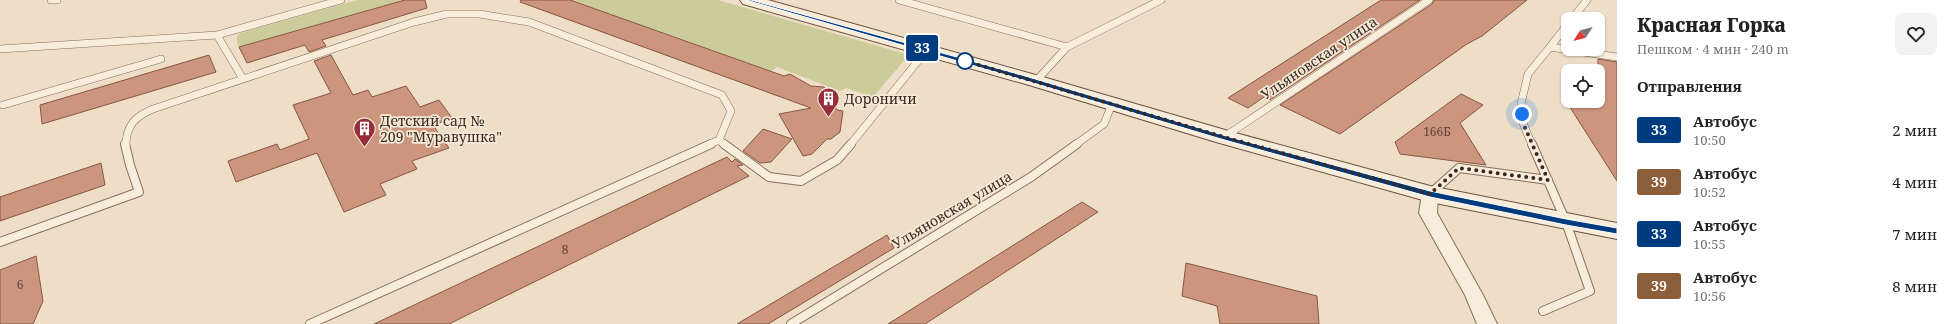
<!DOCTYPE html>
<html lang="ru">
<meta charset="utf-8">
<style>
:root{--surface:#fff;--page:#f2f2f2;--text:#222;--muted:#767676}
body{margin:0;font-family:"Noto Serif",serif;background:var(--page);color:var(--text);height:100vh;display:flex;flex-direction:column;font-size:15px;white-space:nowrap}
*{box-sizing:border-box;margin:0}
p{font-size:13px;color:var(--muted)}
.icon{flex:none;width:22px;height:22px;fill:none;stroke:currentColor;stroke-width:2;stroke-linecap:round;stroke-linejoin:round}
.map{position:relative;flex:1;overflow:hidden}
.details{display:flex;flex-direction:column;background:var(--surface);width:340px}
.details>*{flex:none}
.badge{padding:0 8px;border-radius:3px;font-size:14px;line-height:26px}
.needle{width:26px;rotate:234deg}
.buttons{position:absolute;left:1561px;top:12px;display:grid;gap:8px}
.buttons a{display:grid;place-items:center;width:44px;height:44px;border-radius:8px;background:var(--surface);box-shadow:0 1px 3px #0004;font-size:20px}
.you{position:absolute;width:20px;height:20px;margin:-10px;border:3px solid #fff;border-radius:50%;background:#1a73e8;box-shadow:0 0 0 6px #1a73e833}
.map>.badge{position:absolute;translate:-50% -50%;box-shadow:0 0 0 2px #fff}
h2{padding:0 20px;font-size:15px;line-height:36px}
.round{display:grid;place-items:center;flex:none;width:42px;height:42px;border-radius:8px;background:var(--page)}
.summary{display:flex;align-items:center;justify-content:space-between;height:68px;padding:0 20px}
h1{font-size:19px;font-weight:800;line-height:30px}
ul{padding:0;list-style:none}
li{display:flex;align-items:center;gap:12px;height:52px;padding:0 20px}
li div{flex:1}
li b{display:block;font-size:15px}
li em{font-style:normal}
li .badge{min-width:44px;font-weight:700;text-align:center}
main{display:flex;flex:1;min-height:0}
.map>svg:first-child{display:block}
.green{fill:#cccc9b}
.building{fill:#cb957e;stroke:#885643}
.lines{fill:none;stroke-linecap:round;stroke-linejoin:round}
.lane-far1-casing{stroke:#896f5c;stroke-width:8}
.lane-casing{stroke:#896f5c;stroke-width:10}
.street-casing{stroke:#896f5c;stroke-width:2}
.secondary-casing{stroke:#6b503f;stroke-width:2}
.lane-far1{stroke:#f8ecda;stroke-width:7}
.lane{stroke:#f8ecda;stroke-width:8}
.street{fill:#f8ecda;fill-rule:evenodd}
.secondary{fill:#f8ecda;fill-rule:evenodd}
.line{fill:#003b80;stroke:#fff}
.walk{stroke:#3a2920;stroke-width:4;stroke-dasharray:0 7.2}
.stop-dot{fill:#fff;stroke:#003b80;stroke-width:2}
.labels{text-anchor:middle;stroke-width:3.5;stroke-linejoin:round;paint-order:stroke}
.number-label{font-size:12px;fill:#5e4438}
.street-label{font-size:14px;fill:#3a2920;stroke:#f5e9d6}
.poi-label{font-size:14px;fill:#3a2920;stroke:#f5e9d6;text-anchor:start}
</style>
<main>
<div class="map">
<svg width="1617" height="324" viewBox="0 0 1617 324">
<rect width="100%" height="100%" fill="#eedec7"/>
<path class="green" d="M357,0H405L239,47L237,43V36L241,33Z
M570,0H718L909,55L873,97L846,88L840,91L777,67L771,71Z"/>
<path class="building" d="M405,0H425L427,8L322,40L326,46L309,52L305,45L247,63L239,47Z
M521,0H570L784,76L790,74L811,86L824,87L837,110L843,111L840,132L831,139H827L812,154L803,156L779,114L811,108L520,2Z
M1381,0H1420L1270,100L1264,97L1248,108L1228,98Z
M1434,0H1527L1482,36L1467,44L1340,134L1280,105L1432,4Z
M209,55L216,72L42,124L40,105Z
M331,55L353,95L368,90L372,97L406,86L420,107L439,100L452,118L433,125L449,148L412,161L417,169L380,184L386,195L344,212L317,153L236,182L228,161L277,144L280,150L309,139L293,105L331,93L314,61Z
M1598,59L1617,62V181L1566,101H1598V90H1601L1598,85Z
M1461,94L1483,105L1460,123L1486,165L1400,154L1395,142Z
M763,129L792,139L771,162L760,163L743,151Z
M727,157L732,162L735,159L743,165L737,166L749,176L449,324H374Z
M101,163L105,185L0,221V197Z
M1082,202L1098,212L925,324H888Z
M887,235L894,248L768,324H737Z
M36,256L43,301L33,324H0V270Z
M1186,263L1317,296L1319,324H1220L1217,306L1182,296Z"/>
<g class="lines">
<defs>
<path id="lane-far1" d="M51,0H57
M899,0L1067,47
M1572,19L1587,0
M217,35L243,79
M1550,47L1568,24
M0,49L217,35L341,0
M1036,81L1067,47L1161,0
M3,105L161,59
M1224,137L1429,0
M719,140L725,145
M126,145C126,125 136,116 153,109L414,22L447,14H479L529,22L722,95L731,111L719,140L708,145
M850,145L927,50
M1075,145L1104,124L1112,104
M1532,145L1523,123L1521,104L1528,74L1550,47L1617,57"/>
<path id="lane" d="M724,144L769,177L801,181L837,160L851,144
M1532,144L1566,222L1590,291L1543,311
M1430,194L1459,168L1548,180
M0,242L139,192L130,165L125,144
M310,324L711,144
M791,324L1031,177L1077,144"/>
<path id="street" d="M1430,188L1436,190L1438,194L1437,213L1483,295L1497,324H1477L1465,295L1419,213L1422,194L1424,190Z"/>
<path id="secondary" d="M740,0H768L1043,77L1232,132L1430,186L1617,223V239L1430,202L1216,142L1029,85L743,4Z"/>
</defs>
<use href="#lane-far1" class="lane-far1-casing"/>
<use href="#lane" class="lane-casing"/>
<use href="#street" class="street-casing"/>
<use href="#secondary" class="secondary-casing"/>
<use href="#lane-far1" class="lane-far1"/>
<use href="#lane" class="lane"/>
<use href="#street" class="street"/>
<use href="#secondary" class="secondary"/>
</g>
<path class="line" d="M746,0H751L1025,76L1226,136L1430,191L1566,219L1617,228V234L1566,225L1430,197L1221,139L1020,79Z"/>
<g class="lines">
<path class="walk" d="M965,61L1224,137L1430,194L1459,168L1548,180L1523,123L1522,114"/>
</g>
<defs>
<symbol id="building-pin" viewBox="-11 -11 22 30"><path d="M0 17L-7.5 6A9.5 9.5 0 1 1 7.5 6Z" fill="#972d3a" stroke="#f5e9d6"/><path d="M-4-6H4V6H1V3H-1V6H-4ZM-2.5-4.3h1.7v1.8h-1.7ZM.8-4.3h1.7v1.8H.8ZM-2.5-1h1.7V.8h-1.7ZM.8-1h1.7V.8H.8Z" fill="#fff"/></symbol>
</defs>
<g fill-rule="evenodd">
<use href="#building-pin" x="816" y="86" width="25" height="34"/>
<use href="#building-pin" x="352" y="116" width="25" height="34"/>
</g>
<circle class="stop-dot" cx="965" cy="61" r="8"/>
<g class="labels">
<g class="number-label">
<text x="1437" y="136">166Б</text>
<text x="565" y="254">8</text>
<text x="20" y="289">6</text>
</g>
<g class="street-label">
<text transform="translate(1319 58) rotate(-34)" y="5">Ульяновская улица</text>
<text transform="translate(952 210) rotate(-31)" y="5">Ульяновская улица</text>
</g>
<g class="poi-label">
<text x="844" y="104">Дороничи</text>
<text x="380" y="126">Детский сад №<tspan x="380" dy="16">209 "Муравушка"</tspan></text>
</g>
</g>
</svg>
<div class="buttons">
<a><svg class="needle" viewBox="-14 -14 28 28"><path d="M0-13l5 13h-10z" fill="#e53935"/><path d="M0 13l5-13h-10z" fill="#767676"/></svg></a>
<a><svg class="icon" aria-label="locate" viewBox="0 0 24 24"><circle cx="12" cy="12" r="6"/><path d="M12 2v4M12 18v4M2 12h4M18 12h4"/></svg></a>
</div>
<div class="you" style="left:1522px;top:114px"></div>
<b class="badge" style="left:922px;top:48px;background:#003b80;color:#fff">33</b>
</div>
<section class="details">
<div class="summary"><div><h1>Красная Горка</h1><p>Пешком · 4 мин · 240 m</p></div><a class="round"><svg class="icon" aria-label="heart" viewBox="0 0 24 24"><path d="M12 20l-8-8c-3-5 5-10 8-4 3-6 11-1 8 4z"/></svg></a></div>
<h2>Отправления</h2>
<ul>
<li><span class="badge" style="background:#003b80;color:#fff">33</span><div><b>Автобус</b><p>10:50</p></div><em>2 мин</em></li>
<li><span class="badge" style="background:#8b5e3c;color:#fff">39</span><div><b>Автобус</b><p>10:52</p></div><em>4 мин</em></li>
<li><span class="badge" style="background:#003b80;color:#fff">33</span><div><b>Автобус</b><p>10:55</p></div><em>7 мин</em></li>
<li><span class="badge" style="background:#8b5e3c;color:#fff">39</span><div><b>Автобус</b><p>10:56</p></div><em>8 мин</em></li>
</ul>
</section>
</main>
